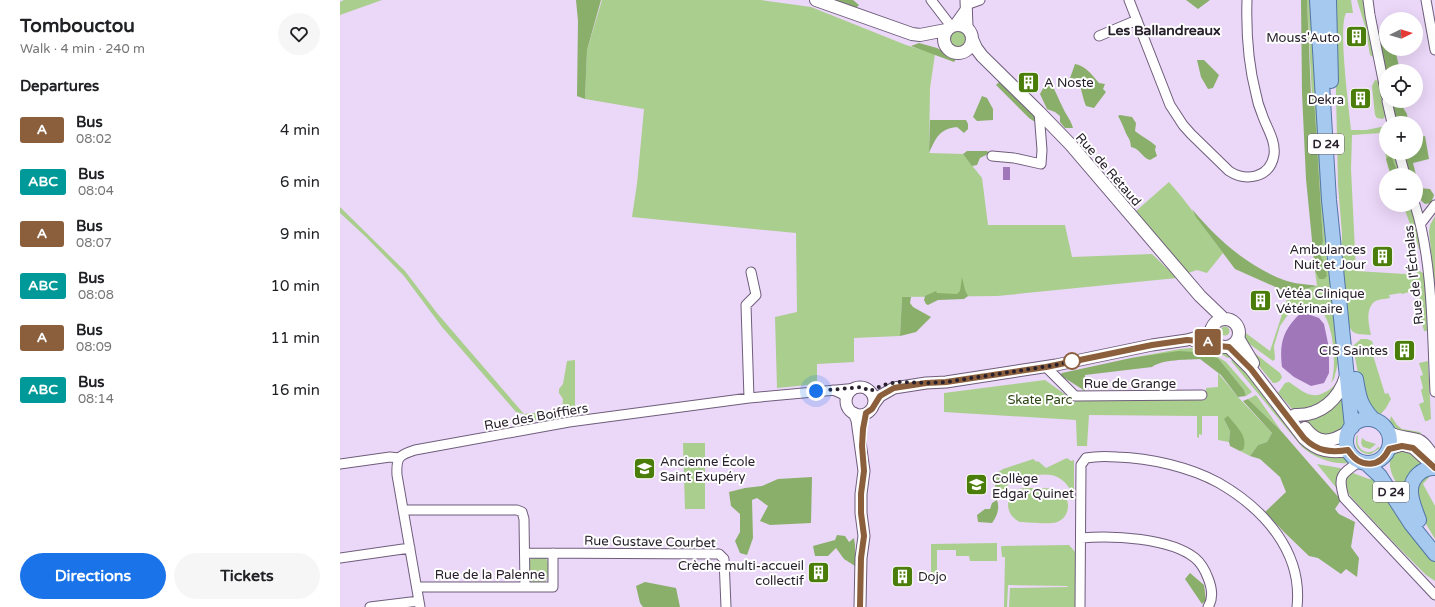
<!DOCTYPE html>
<meta charset="utf-8">
<style>
:root{--surface:#fff;--page:#f6f6f6;--text:#202124;--muted:#757577;--accent:#1a73e8}
body{margin:0;font-family:"Varela Round",sans-serif;background:var(--page);color:var(--text);height:100vh;display:flex;flex-direction:column;font-size:15px;white-space:nowrap}
*{box-sizing:border-box;margin:0}
p{font-size:13px;color:var(--muted)}
.icon{flex:none;width:22px;height:22px;fill:none;stroke:currentColor;stroke-width:2;stroke-linecap:round;stroke-linejoin:round}
.map{position:relative;flex:1;overflow:hidden}
.drawer{display:flex;flex-direction:column;background:var(--surface);width:340px}
.drawer>*{flex:none}
.badge{padding:0 8px;border-radius:3px;font-size:14px;line-height:26px}
.needle{width:26px;rotate:85deg}
.buttons{position:absolute;left:1039px;top:12px;display:grid;gap:8px}
.buttons a{display:grid;place-items:center;width:44px;height:44px;border-radius:50%;background:var(--surface);box-shadow:0 4px 16px #0002;font-size:20px}
.you{position:absolute;width:20px;height:20px;margin:-10px;border:3px solid #fff;border-radius:50%;background:#1a73e8;box-shadow:0 0 0 6px #1a73e833}
.map>.badge{position:absolute;translate:-50% -50%;box-shadow:0 0 0 2px #fff}
h2{padding:0 20px;font-size:15px;line-height:36px}
.round{display:grid;place-items:center;flex:none;width:42px;height:42px;border-radius:21px;background:var(--page)}
.summary{display:flex;align-items:center;justify-content:space-between;height:68px;padding:0 20px}
h1{font-size:19px;font-weight:800;line-height:30px}
.primary-button{display:flex;gap:8px;margin-top:auto;padding:8px 20px}
.primary-button a{flex:1;height:46px;border-radius:24px;background:var(--accent);color:#fff;font-size:16px;font-weight:800;line-height:46px;text-align:center}
.primary-button a+a{background:var(--page);color:var(--text)}
ul{padding:0;list-style:none}
li{display:flex;align-items:center;gap:12px;height:52px;padding:0 20px}
li div{flex:1}
li b{display:block;font-size:15px}
li em{font-style:normal}
li .badge{min-width:44px;font-weight:700;text-align:center}
main{display:flex;flex:1;min-height:0}
.map>svg:first-child{display:block}
.green{fill:#aace8d}
.forest{fill:#89af6a}
.water{fill:#a078b9}
.lines{fill:none;stroke-linecap:round;stroke-linejoin:round}
.minor-casing{stroke:#6f5d7b;stroke-width:11}
.tertiary-casing{stroke:#6f5d7b;stroke-width:13}
.secondary-casing{stroke:#6f5d7b;stroke-width:14}
.primary-casing{stroke:#5376a5;stroke-width:16}
.minor{stroke:#fff;stroke-width:9}
.tertiary{stroke:#fff;stroke-width:11}
.secondary{stroke:#fff;stroke-width:12}
.primary{stroke:#a6c9f0;stroke-width:14}
.line-casing{stroke:#fff;stroke-width:9}
.line{stroke:#8b5e3c;stroke-width:6}
.walk{stroke:#28202c;stroke-width:4;stroke-dasharray:0 7.2}
.stop-dot{fill:#fff;stroke:#8b5e3c;stroke-width:2}
.labels{text-anchor:middle;stroke-width:4;stroke-linejoin:round;paint-order:stroke}
.shield{fill:#fff;stroke:#68636b;stroke-width:1}
.shield-label{font-size:12px;font-weight:bold;fill:#28202c}
.poi-label{font-size:13px;fill:#28202c;stroke:#fff;text-anchor:end}
.street-label{font-size:13px;fill:#28202c;stroke:#fff}
.park-label{font-size:13px;fill:#2d4615;stroke:#fff}
.neighbourhood-label{font-size:14px;font-weight:bold;fill:#28202c;stroke:#fff}
</style>
<main>
<section class="drawer">
<div class="summary"><div><h1>Tombouctou</h1><p>Walk · 4 min · 240 m</p></div><a class="round"><svg class="icon" aria-label="heart" viewBox="0 0 24 24"><path d="M12 20l-8-8c-3-5 5-10 8-4 3-6 11-1 8 4z"/></svg></a></div>
<h2>Departures</h2>
<ul>
<li><span class="badge" style="background:#8b5e3c;color:#fff">A</span><div><b>Bus</b><p>08:02</p></div><em>4 min</em></li>
<li><span class="badge" style="background:#099;color:#fff">ABC</span><div><b>Bus</b><p>08:04</p></div><em>6 min</em></li>
<li><span class="badge" style="background:#8b5e3c;color:#fff">A</span><div><b>Bus</b><p>08:07</p></div><em>9 min</em></li>
<li><span class="badge" style="background:#099;color:#fff">ABC</span><div><b>Bus</b><p>08:08</p></div><em>10 min</em></li>
<li><span class="badge" style="background:#8b5e3c;color:#fff">A</span><div><b>Bus</b><p>08:09</p></div><em>11 min</em></li>
<li><span class="badge" style="background:#099;color:#fff">ABC</span><div><b>Bus</b><p>08:14</p></div><em>16 min</em></li>
</ul>
<div class="primary-button"><a>Directions</a><a>Tickets</a></div>
</section>
<div class="map">
<svg width="1095" height="607" viewBox="0 0 1095 607">
<rect width="100%" height="100%" fill="#ebd7f8"/>
<path class="green" d="M4,0H42L0,15V2Z
M262,0H421L471,7L566,45L595,54L590,88L589,153L623,154L642,178L648,225H725L732,257L812,254L837,278L657,296L562,297L560,336L514,338V362L477,364V384L437,388L435,317L457,312L456,233L292,217L297,184L304,109L245,99L247,50Z
M967,0H970C976,65 981,130 986,195C986,207 985,218 985,229C985,248 987,268 992,286L999,359L994,379L991,383C997,367 994,323 981,311C974,305 962,305 954,306L940,326L934,346L935,359L933,361L904,340L903,331L930,351L949,293L977,286L975,271L979,279L985,264L980,254L983,241L974,97L972,96Z
M994,0H1011L1013,13H1006C998,28 1009,108 1011,130H1026L1046,126V153H1056L1063,175H1051L1048,167L1041,133L1012,135L1011,169L1016,271L1065,274L1069,273V275L1075,276L1078,270L1086,275L1088,331H1084L1080,315L1084,314L1077,290L1062,294L1061,293L1049,295L1050,298C1045,299 1038,299 1034,302C1025,310 1029,326 1031,335L1018,334L1013,332L1010,328L1006,311L1001,272L1002,234L998,185Z
M1017,0H1024L1034,56L1033,57L1030,55L1025,26Z
M607 38a11 11 0 1 1 22 0a11 11 0 1 1-22 0Z
M1035,80L1039,81L1046,115L1043,119L1037,118L1035,115L1032,86Z
M829,182C849,204 865,229 883,253L867,273L857,270L848,273L796,211Z
M1063,205H1072L1083,254H1081Z
M0,207L65,271L97,313L184,414L222,410L223,399L219,393V389L223,384L227,361L235,360V415L188,421L184,414L176,412L102,327L64,276L26,237L0,213Z
M1095,216V289L1089,232L1090,225Z
M880.5 331a4.5 4.5 0 1 1 9 0a4.5 4.5 0 1 1-9 0Z
M1021,339H1027L1032,341L1035,351L1032,352L1045,394L1048,393L1051,399L1046,408L1040,415L1033,414L1019,379L1013,346Z
M871,344L886,349L894,353L888,358L874,350L857,346Z
M852,348L878,357L886,362L912,392L906,396L904,390L878,358L854,352L791,358L840,349Z
M912,351L940,373L942,377C940,381 938,383 933,383L915,361Z
M896,356L966,443L1003,457L1010,463C993,465 975,458 962,447L892,362L891,361Z
M1088,361L1091,419L1087,421H1085L1079,404L1084,402L1081,390L1083,388L1080,376L1083,375L1079,363Z
M1001,367L1003,368L992,395L967,411L953,410L938,393L945,383L949,382C957,387 965,395 974,395C977,396 981,394 983,393C996,388 999,379 1001,367Z
M878,373L898,397L932,433L927,442L918,445L910,456L900,451L903,450L884,419L890,431L889,442L878,440V416H862V435L859,434V438L857,437V416L749,415L747,446H737L736,420L604,412V393L705,380L730,398L735,403V398L865,400L866,388L878,387Z
M1004,390L1007,421L1004,429L990,438L968,427L960,416Z
M916,395L942,432L908,399Z
M1051,416L1057,425L1062,429L1080,432L1083,437C1072,435 1045,433 1051,416Z
M1017,435L1018,436C1014,450 1030,458 1038,447L1040,448L1031,454C1020,455 1013,446 1017,435Z
M1022,438L1026,441L1036,444L1030,449L1023,447L1021,443Z
M343,443H365V509H345Z
M1060,450L1070,452L1084,461L1072,506C1063,492 1035,461 1060,450Z
M727,458L731,461L734,460V496C721,470 706,472 681,479C676,481 670,482 667,486C666,490 665,495 664,499L656,498L655,486L659,487L661,475L656,480L655,474L663,469L693,459L697,462L698,461L706,468Z
M977,464L1000,468L1003,471L998,490Z
M1010,472L1029,479L1039,480L1095,559V581L1086,575L1053,542L1011,497L1006,490L1004,478Z
M1091,475L1083,484L1095,506V539L1086,524L1077,501L1078,482L1082,478Z
M678,489C687,488 710,487 718,491C732,496 731,517 717,522C708,525 690,522 680,522C665,515 664,497 678,489Z
M657,543V561H630L629,556H616V550H597V584H591V544Z
M729,545L736,553V607H669L670,588L727,587L728,586L668,585L667,607H664L665,557H662L661,547L662,546Z
M194,557H205C211,564 210,577 204,583L196,584L190,581L187,575L188,561Z"/>
<path class="forest" d="M236,0H261L247,50L245,99L237,96L238,21Z
M493,0H513L519,5L515,9Z
M846,0H870L858,9Z
M961,0H967L971,96L974,97L983,241L980,254L985,264L987,276L984,279H979L975,271L966,179L962,93Z
M1043,30L1044,36H1046V49H1055L1060,71H1046V83L1038,32Z
M579,43L597,48L616,59L614,62L571,46Z
M857,60H864L879,75L873,88L868,89L861,77Z
M735,64C746,66 752,75 759,83L765,84L763,89L766,92L754,108L746,106C742,97 742,87 736,78L729,81Z
M708,79C715,89 718,98 723,108C726,115 731,120 733,128H725L720,122V116L715,112L707,109L700,94Z
M659,82L697,119L695,122L689,118L656,85Z
M642,96L647,98L653,109V120L637,121L633,117Z
M1050,101H1059L1067,114L1068,123H1055Z
M780,115L792,117L796,123L795,131C802,137 810,140 816,146L815,150L817,156L810,160C801,157 801,149 791,147C790,137 788,139 785,131C783,126 781,121 778,116Z
M590,120H626L628,124V129L624,133L617,127C599,129 596,138 589,153Z
M1085,136L1089,159L1073,163L1076,175H1070L1063,153H1076V138Z
M627,151H647L650,153L640,158L637,165L632,166L623,154Z
M1048,153H1051L1054,164L1060,175H1051L1046,159L1048,157Z
M1076,177L1079,188L1090,189L1094,195L1091,203L1085,204C1074,195 1076,189 1076,177Z
M852,209C877,239 907,266 944,280C954,284 966,284 977,286L949,293L895,269L856,217Z
M622,277L625,290L628,296L624,299L598,300L588,305L586,304L584,300L585,296L596,291L597,293L617,294L620,291Z
M562,297H571L570,303L573,307L591,317L576,332L560,336Z
M839,351L854,352L878,358L904,390L906,396L898,397L881,375L860,359C847,360 822,359 812,367L745,375V391L720,375L722,373L791,358Z
M908,399L942,432L1001,500L995,509L999,514L1015,522L1011,547L1019,558L1017,577L1006,569L1001,574L978,558L969,556L944,532L925,512L946,492L940,477L920,459L910,456L918,445L927,442L932,433L903,401Z
M888,416C896,426 909,437 903,450L900,451L890,446L889,442L890,431L884,419Z
M661,475L665,479L659,487L655,486L656,480Z
M472,477L471,523L430,525L420,521L428,506L417,498L412,500L413,538L407,555L400,553L395,541L400,532V514L391,506L389,492L405,488L422,486L438,479Z
M657,500C660,509 657,516 652,523L638,522L637,515L645,509H650L652,503Z
M497,535L505,536L509,542L514,538L515,545V566L504,559L496,548L488,556H475L473,546L495,540Z
M850,573L864,585L866,600L862,604L845,579Z
M305,582L336,588L340,607H303L300,603L296,586Z"/>
<path class="water" d="M663,167H670V180H663Z
M962,312L979,318L984,324L989,348V373L984,383L971,386L954,377L942,367C939,343 943,329 962,312Z"/>
<g class="lines">
<defs>
<path id="minor" d="M591,0L611,26
M789,0L830,105L843,125L851,134L889,171C906,182 930,178 934,155C936,140 926,127 922,114C919,107 917,100 916,94C908,63 906,32 907,0
M1028,0L1030,15L1046,95
M1086,0L1095,50
M626,5L640,0
M759,36L797,20
M1047,101L1052,123
M1059,153L1065,175
M652,156L674,158L701,164L702,150L699,112
M1075,205C1093,261 1092,333 1095,392
M1081,223L1095,205
M706,367L735,396L862,395
M493,390L502,394L507,398
M409,398L406,305L416,295L411,272
M1019,462C1000,475 998,476 1004,498L1095,595
M0,464L50,457L59,458
M63,510H177L182,512L184,519L185,587
M741,538C772,535 830,538 855,558C861,563 865,570 868,578C872,588 874,598 868,607
M185,553L379,554L384,559L386,607
M0,558L70,548
M77,587H213V553
M30,607L79,601
M80,607L57,475C56,457 59,455 75,450L229,422L409,398L518,388
M740,607L741,465L746,458C756,456 766,456 777,457C810,458 850,467 879,483C924,509 963,552 957,607"/>
<path id="tertiary" d="M626,0L627,27
M616,24L626,10
M854,341L874,342
M506 401a14 14 0 1 1 28 0a14 14 0 1 1-28 0Z
M534,404L540,396L554,388L586,383L606,382L716,365L812,345L847,340L865,335L871,330
M514,413L517,420L524,471L521,494V513L524,536L521,558L520,607
M1049,432C1059,438 1068,436 1079,440C1086,443 1091,453 1095,459
M1049,449L1062,445L1073,448L1095,468"/>
<path id="secondary" d="M476,0L572,34L580,35L606,30
M604 39a14 14 0 1 1 28 0a14 14 0 1 1-28 0Z
M632,39L636,48L642,56L699,112L731,145L860,296L884,319
M871 333a14 14 0 1 1 28 0a14 14 0 1 1-28 0Z
M898,338L913,363
M889,347L911,369L964,438C978,451 990,453 1008,450
M955,415C981,416 999,399 1006,376
M965,428C978,445 991,443 1008,432"/>
<path id="primary" d="M977,0L989,200L1012,427
M989,0L991,81
M1016,379C1019,397 1020,405 1033,419
M1006 441a22 22 0 1 1 44 0a22 22 0 1 1-44 0Z
M1027,464L1040,476L1071,524L1095,554
M1079,520C1076,511 1070,499 1071,489C1072,477 1082,468 1094,468"/>
</defs>
<use href="#minor" class="minor-casing"/>
<use href="#tertiary" class="tertiary-casing"/>
<use href="#secondary" class="secondary-casing"/>
<use href="#primary" class="primary-casing"/>
<use href="#minor" class="minor"/>
<use href="#tertiary" class="tertiary"/>
<use href="#secondary" class="secondary"/>
<use href="#primary" class="primary"/>
</g>
<g class="lines">
<defs>
<path id="line" d="M520,607L521,558L524,536L521,513V494L524,471L522,446L523,429L526,413L532,409L540,396L554,388L560,387L586,383L606,382L706,367L812,345L847,340L874,342L879,346L889,347L911,369L964,438C977,451 990,453 1008,450C1019,468 1040,469 1049,449L1062,446L1073,448L1095,468"/>
</defs>
<use href="#line" class="line-casing"/>
<use href="#line" class="line"/>
<path class="walk" d="M476,391L522,387L530,391L543,385L557,382L586,383L606,382L716,365L732,361"/>
</g>
<defs>
<symbol id="building-square" viewBox="-11 -11 22 22"><rect x="-9" y="-9" width="18" height="18" rx="4" fill="#4b7d0b" stroke="#fff"/><path d="M-4-6H4V6H1V3H-1V6H-4ZM-2.5-4.3h1.7v1.8h-1.7ZM.8-4.3h1.7v1.8H.8ZM-2.5-1h1.7V.8h-1.7ZM.8-1h1.7V.8H.8Z" fill="#fff"/></symbol>
<symbol id="school-square" viewBox="-11 -11 22 22"><rect x="-9" y="-9" width="18" height="18" rx="4" fill="#4b7d0b" stroke="#fff"/><path d="M0-5L7-2L0 1L-7-2ZM-4 1L0 2.5L4 1V4Q0 6-4 4Z" fill="#fff"/></symbol>
</defs>
<g fill-rule="evenodd">
<use href="#building-square" x="1004" y="24" width="25" height="25"/>
<use href="#building-square" x="676" y="70" width="25" height="25"/>
<use href="#building-square" x="1008" y="86" width="25" height="25"/>
<use href="#building-square" x="1030" y="244" width="25" height="25"/>
<use href="#building-square" x="908" y="288" width="25" height="25"/>
<use href="#building-square" x="1052" y="338" width="25" height="25"/>
<use href="#school-square" x="292" y="456" width="25" height="25"/>
<use href="#school-square" x="624" y="472" width="25" height="25"/>
<use href="#building-square" x="466" y="560" width="25" height="25"/>
<use href="#building-square" x="550" y="564" width="25" height="25"/>
</g>
<circle class="stop-dot" cx="732" cy="361" r="8"/>
<g class="labels">
<g class="shield">
<rect x="968" y="134" width="36" height="20" rx="3"/>
<rect x="1033" y="482" width="36" height="20" rx="3"/>
</g>
<g class="shield-label">
<text x="986" y="148">D 24</text>
<text x="1051" y="496">D 24</text>
</g>
<g class="poi-label">
<text x="1000" y="42">Mouss'Auto</text>
<text x="704" y="87" text-anchor="start">A Noste</text>
<text x="1004" y="104">Dekra</text>
<text x="1026" y="254">Ambulances<tspan x="1026" dy="15">Nuit et Jour</tspan></text>
<text x="936" y="298" text-anchor="start">Vétéa Clinique<tspan x="936" dy="15">Vétérinaire</tspan></text>
<text x="1048" y="355">CIS Saintes</text>
<text x="320" y="466" text-anchor="start">Ancienne École<tspan x="320" dy="15">Saint Exupéry</tspan></text>
<text x="652" y="483" text-anchor="start">Collège<tspan x="652" dy="15">Edgar Quinet</tspan></text>
<text x="464" y="570">Crèche multi-accueil<tspan x="464" dy="15">collectif</tspan></text>
<text x="578" y="581" text-anchor="start">Dojo</text>
</g>
<g class="street-label">
<text transform="translate(769 169) rotate(49)" y="5">Rue de Rétaud</text>
<text transform="translate(1073 275) rotate(-96)" y="5">Rue de l'Échalas</text>
<text x="790" y="388">Rue de Grange</text>
<text transform="translate(196 416) rotate(-10)" y="5">Rue des Boiffiers</text>
<text transform="translate(310 541) rotate(1)" y="5">Rue Gustave Courbet</text>
<text x="150" y="579">Rue de la Palenne</text>
</g>
<g class="park-label">
<text x="700" y="404">Skate Parc</text>
</g>
<g class="neighbourhood-label">
<text x="824" y="35">Les Ballandreaux</text>
</g>
</g>
</svg>
<div class="buttons">
<a><svg class="needle" viewBox="-14 -14 28 28"><path d="M0-13l5 13h-10z" fill="#e53935"/><path d="M0 13l5-13h-10z" fill="#757577"/></svg></a>
<a><svg class="icon" aria-label="locate" viewBox="0 0 24 24"><circle cx="12" cy="12" r="6"/><path d="M12 2v4M12 18v4M2 12h4M18 12h4"/></svg></a>
<a>+</a>
<a>−</a>
</div>
<div class="you" style="left:476px;top:391px"></div>
<b class="badge" style="left:868px;top:342px;background:#8b5e3c;color:#fff">A</b>
</div>
</main>
